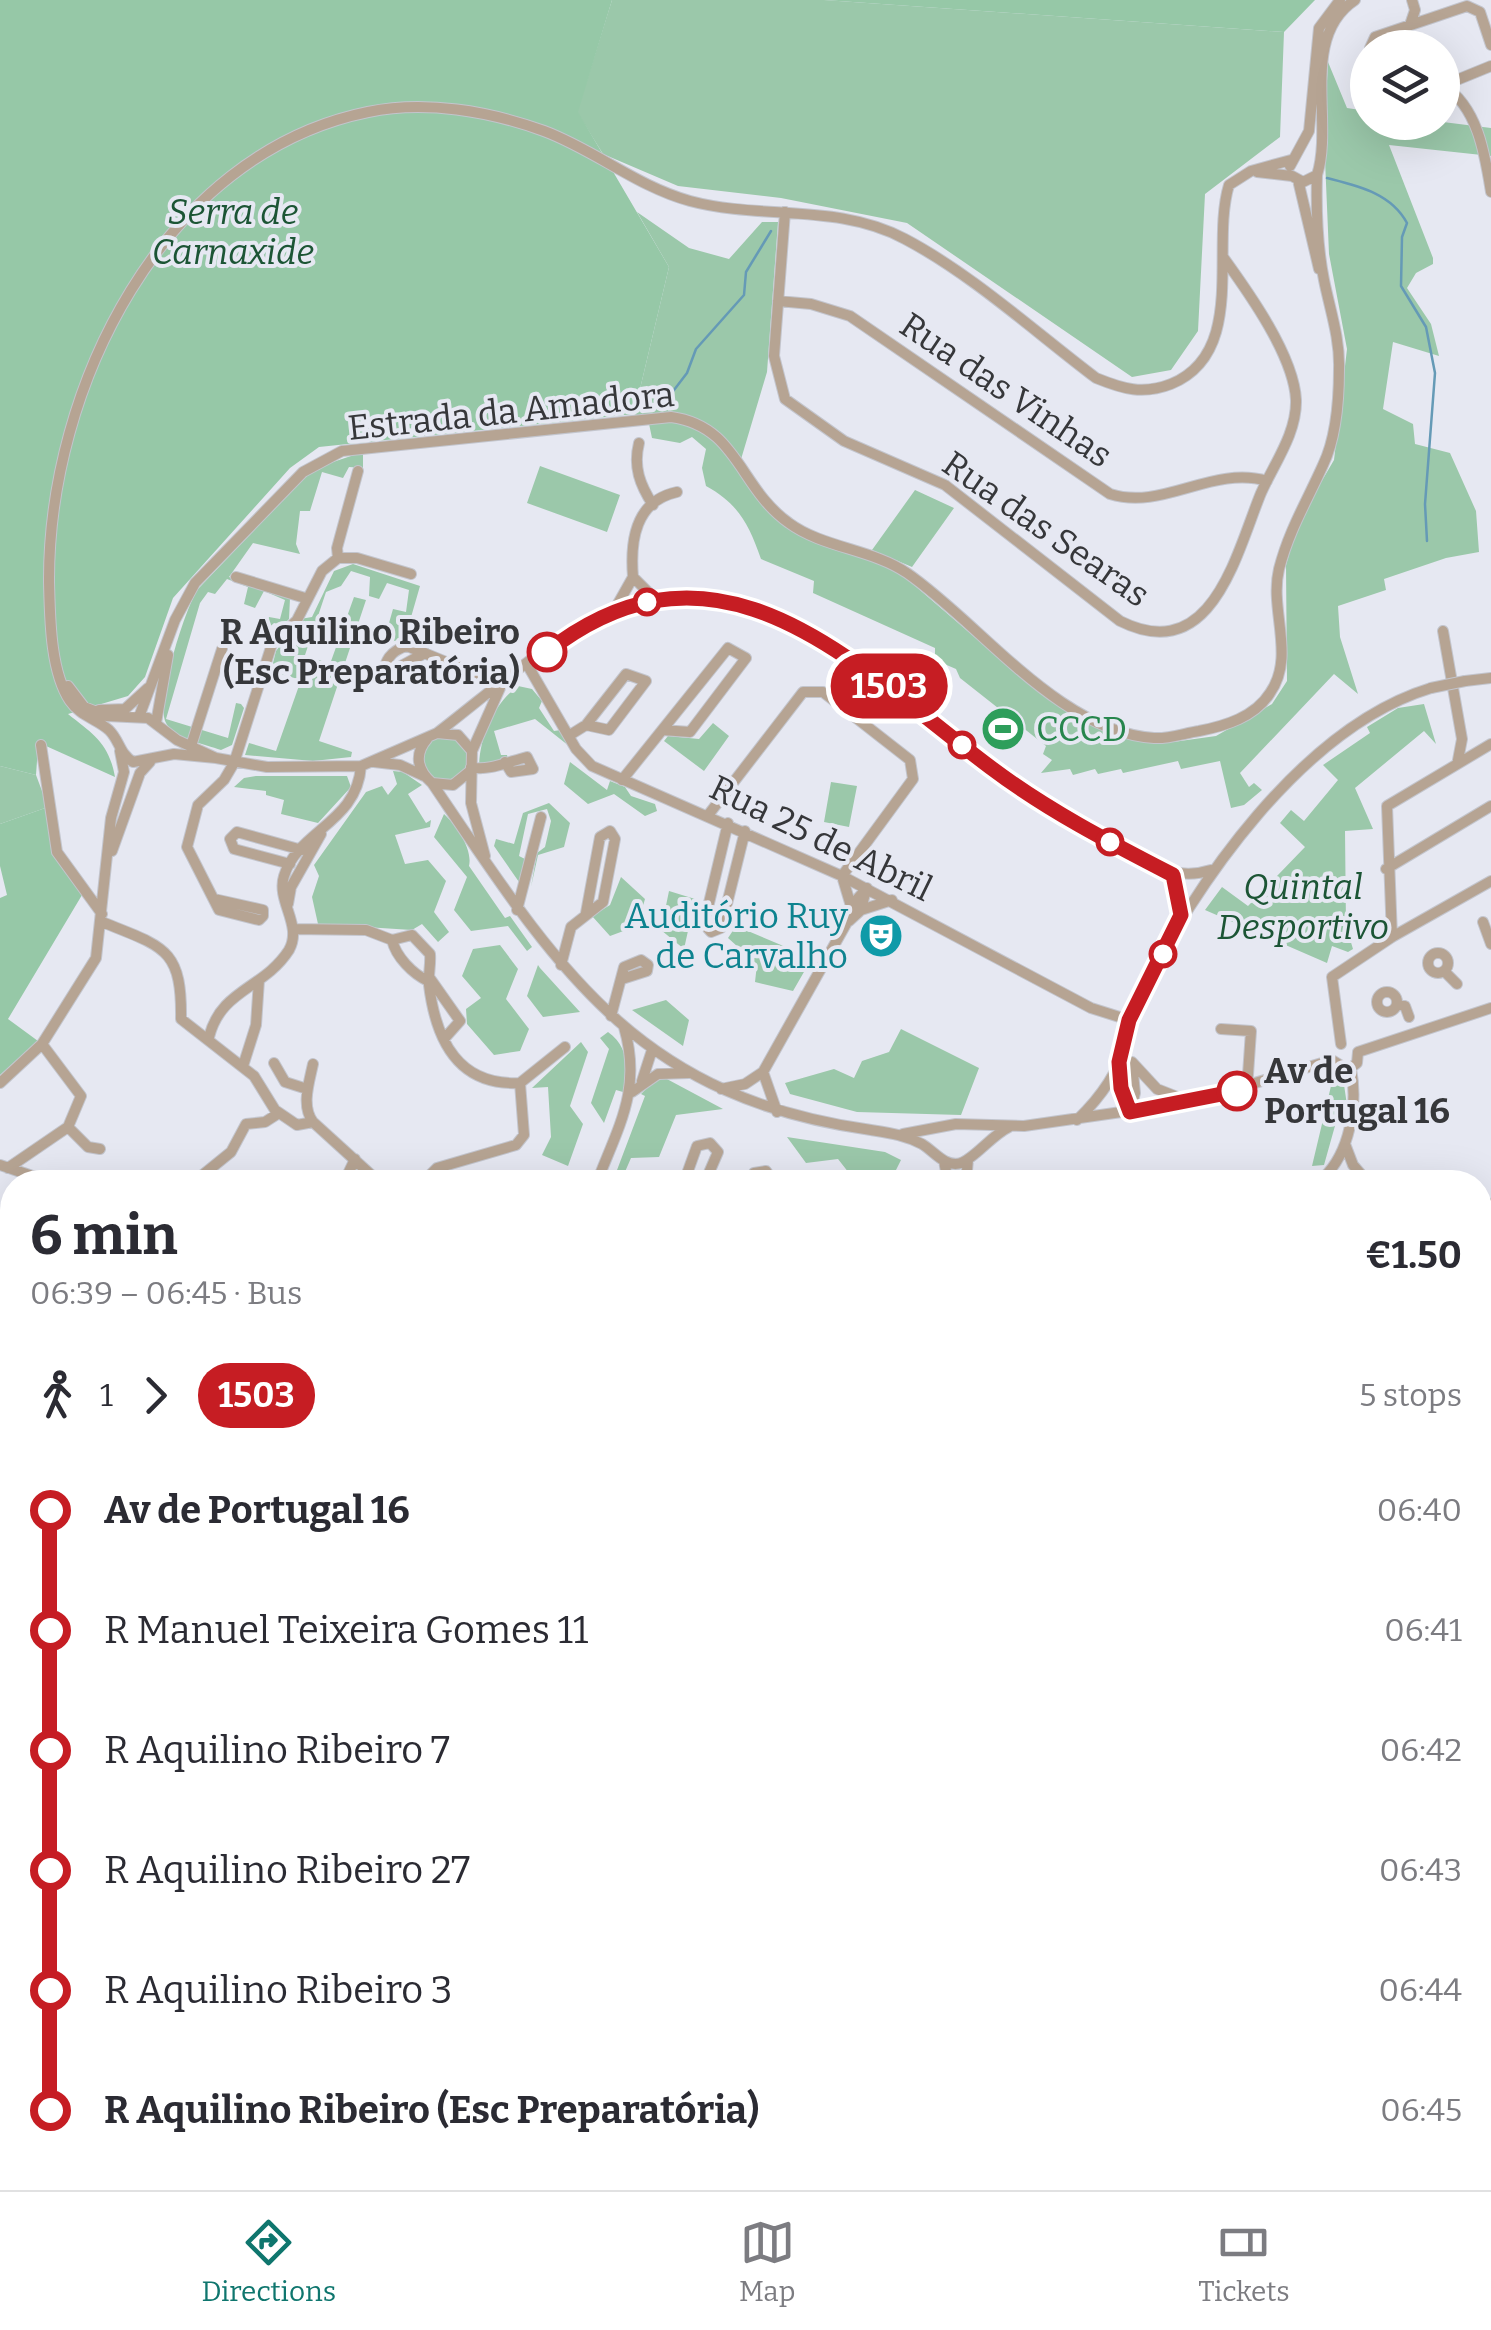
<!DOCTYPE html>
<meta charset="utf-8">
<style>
:root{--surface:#fff;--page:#f7f7f7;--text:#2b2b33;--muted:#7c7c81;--line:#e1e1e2;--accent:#0f766e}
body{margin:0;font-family:Bitter,serif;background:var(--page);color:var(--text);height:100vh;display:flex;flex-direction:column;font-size:38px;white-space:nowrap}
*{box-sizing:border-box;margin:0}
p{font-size:32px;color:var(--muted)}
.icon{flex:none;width:55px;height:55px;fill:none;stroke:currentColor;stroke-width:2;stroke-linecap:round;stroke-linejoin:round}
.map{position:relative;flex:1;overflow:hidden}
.drawer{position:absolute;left:0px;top:1170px;width:1492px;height:1020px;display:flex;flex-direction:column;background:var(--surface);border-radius:40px 40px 0 0;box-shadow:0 10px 40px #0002}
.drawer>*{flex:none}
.badge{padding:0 20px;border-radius:32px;font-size:35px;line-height:65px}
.tools{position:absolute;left:1350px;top:30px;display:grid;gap:20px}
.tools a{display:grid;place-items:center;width:110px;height:110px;border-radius:50%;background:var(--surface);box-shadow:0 10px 40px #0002;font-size:50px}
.map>.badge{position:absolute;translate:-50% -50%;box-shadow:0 0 0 5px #fff}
.legs{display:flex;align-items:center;gap:15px;height:110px;padding:0 30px;font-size:32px}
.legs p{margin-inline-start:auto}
.headline{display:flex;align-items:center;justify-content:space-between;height:170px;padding:0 30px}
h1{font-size:55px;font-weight:700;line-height:75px}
ul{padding:0 30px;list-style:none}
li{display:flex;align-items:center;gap:35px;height:120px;font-size:38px}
li i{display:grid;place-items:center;width:15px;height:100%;margin:0 12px;background:currentColor}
li i::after{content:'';width:25px;height:25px;margin:-12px;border:8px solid;border-radius:50%;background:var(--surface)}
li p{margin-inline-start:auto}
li:first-child i{background:linear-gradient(#0000 50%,currentColor 0)}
li:last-child i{background:linear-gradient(currentColor 50%,#0000 0)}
.tabs{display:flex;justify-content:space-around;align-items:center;height:140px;border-top:2px solid var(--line);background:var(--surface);font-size:28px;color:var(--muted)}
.tabs a{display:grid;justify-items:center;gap:5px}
.tabs .current{color:var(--accent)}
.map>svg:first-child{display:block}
.green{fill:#9bc8aa}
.forest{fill:#96c8a7}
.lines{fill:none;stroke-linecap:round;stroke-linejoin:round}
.stream{stroke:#659ab6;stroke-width:2.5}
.minor-casing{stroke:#c3c5cd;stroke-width:12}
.highway-casing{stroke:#c3c5cd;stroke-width:18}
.minor{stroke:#b6a493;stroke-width:10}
.highway{stroke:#795531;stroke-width:15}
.minor-bridge-casing{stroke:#c3c5cd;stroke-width:12;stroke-linecap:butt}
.highway-bridge-casing{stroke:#c3c5cd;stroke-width:18;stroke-linecap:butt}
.minor-bridge{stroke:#b6a493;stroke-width:10}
.highway-bridge{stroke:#795531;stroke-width:15}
.line-1-casing{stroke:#fff;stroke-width:22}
.line-1{stroke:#c61d23;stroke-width:15}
.stop-1-dot{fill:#fff;stroke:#c61d23;stroke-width:5}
.labels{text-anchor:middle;stroke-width:8;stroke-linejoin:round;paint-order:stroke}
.park-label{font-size:35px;font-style:italic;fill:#1c5535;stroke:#e6e8f2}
.street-label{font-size:35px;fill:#36373a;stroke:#e6e8f2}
.stop-label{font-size:35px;font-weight:bold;fill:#36373a;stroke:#e6e8f2;text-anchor:end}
.leisure-label{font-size:35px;fill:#27864d;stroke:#e6e8f2;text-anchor:start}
.culture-label{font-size:35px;fill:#0d838f;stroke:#e6e8f2;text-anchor:end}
</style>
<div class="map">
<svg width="1491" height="2190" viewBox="0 0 1491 2190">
<rect width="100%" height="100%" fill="#e6e8f2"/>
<path class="green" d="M612,0H824L1284,32L1280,137L1205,194L1198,331L1171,370L1132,377L907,223L781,198L678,186L603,154L577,112Z
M1328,62L1347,108L1367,111L1368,122H1443L1491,128V156L1389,145L1433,258V264L1416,273L1407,288L1431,324L1439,356L1393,342L1383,409L1413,424L1415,444L1450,453L1476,511L1479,552L1446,558L1384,579L1386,590L1338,606L1340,637L1358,694L1334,674L1240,773L1249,787L1254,783L1262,790L1244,805L1231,808L1220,761L1181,769L1178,761L1123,773L1121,769L1098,774L1095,769L1073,775L1070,769L1041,773L1052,760L1043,754L1046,746L960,678L956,669L935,660V648L813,593L814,581L761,559C749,525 739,504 706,486L702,468L706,449L692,437L680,443L652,438L648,419L634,414L669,267L637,212L689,248L729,259L762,222H778L767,372L739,466L790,529L899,572L1021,677L1106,729L1132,739L1173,742L1216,736L1272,704L1287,681L1286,565L1299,520L1334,460L1347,349L1329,254L1324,136Z
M363,452V468L349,467L343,478L322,472L310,511H300L296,544L300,554L253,543L229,577L290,598L289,619L283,625L274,623L264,632L269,617L280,619L285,600L264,591L255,608L244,604L248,587L227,579L215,594L208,592L200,603L166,719L228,738L236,703L241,704L244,708L232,745L221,750C205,744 174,739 166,723C155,704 185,608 198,589L304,478L321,466Z
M540,466L620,495L607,532L527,503Z
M915,490L954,508L912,567L872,550Z
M353,564L420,586L405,638L383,644L393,609L406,612L409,590L387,583L379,599L369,596L370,577L351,571L341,586L326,592L305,655L330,664L354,597L366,600L319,741L352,752L351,757L313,761L245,755L249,743L276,751L301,680L271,671L276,651L300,619L312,617L334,571Z
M518,686L532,689L542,701L539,708L554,731L561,730L569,746L535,719L494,731L501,755H507L508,760L479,767C480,736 493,705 518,686Z
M1424,704L1436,744L1424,731L1355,788L1373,829L1345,831L1346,926L1353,949L1348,952L1332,946L1327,963L1205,910L1222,887L1248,906L1305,847L1280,823L1291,810L1304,821L1338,780L1323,765L1370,733L1367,727L1398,708Z
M713,723L729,736L704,771L664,741L668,736L699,739Z
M422 759a23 23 0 1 1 46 0a23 23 0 1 1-46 0Z
M570,762L607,790L610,781L625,787L631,796L655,804L657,811L645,816L614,794L588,804L564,784Z
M0,766L36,775L48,807L0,824Z
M393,771L403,772L422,785L408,794L426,823L431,820L430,827L395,835L405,864L428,860L446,881L434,912L449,932L438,942L422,924L412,930L318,924L312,897L319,876L314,865L366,792L382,786L388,795L397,784Z
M256,776H347L351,787L318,823L281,814L284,800L266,795V791L234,787L244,778Z
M831,782L857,786L849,827L824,822Z
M549,803L570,823L564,847L538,855L531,887L537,853L545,847L551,821L547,809L528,814L519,856L525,859L519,882L494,846L496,839L514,844L523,813Z
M444,814C456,825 473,849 469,866L505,918L510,916L532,947L527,951L508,926L471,931L454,910L467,877L434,837Z
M621,877L645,899L637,926L610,936L592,916L610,905Z
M669,891L695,899L684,949L661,930Z
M736,926L812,958L793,991L755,982L757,964L728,938Z
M500,945L518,969L506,999L529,1029L520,1051L494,1055L467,1024L466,1009L481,998L462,976L473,949Z
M538,965L540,968L580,1012L543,1017L527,996Z
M666,1000L689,1020L683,1046L632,1010Z
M901,1029L979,1068L961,1115L857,1112L790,1094L785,1083L834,1069L854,1078L862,1061L889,1052Z
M608,1032C629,1047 628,1068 623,1092L616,1090L604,1123L591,1103L609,1049L600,1038Z
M581,1042L588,1052L570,1106L583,1124L568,1166L542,1155L551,1137L548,1087L532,1088Z
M1328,1077L1343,1078L1347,1105L1340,1108L1324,1165L1312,1166L1331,1086L1319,1080Z
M665,1078L723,1109L676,1115L659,1157L631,1158L621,1181L614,1178L645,1096L641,1094L654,1081Z
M787,1137L885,1152L901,1160L890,1182H856L838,1159L806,1163Z
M0,1434L12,1435V1568L0,1571Z
M241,2178H401L405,2190H247Z"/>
<path class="forest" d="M0,0H612L578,112L669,267L634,414L319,447L290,468L173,598L145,677L128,696L68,714C93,734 109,743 115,777L46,746L38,747L36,775L0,766Z
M824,0H1315L1284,32Z
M48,807L53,853L82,895L8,1019L38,1041L0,1075V898L7,895L0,866V824Z
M12,1909V2067L0,2077V1930Z
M12,2133V2178H228L233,2190H0V2144Z"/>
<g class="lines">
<path class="stream" d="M1327,178C1358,186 1391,193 1407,223L1402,237L1401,286L1426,327L1435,373L1425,504L1427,541
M661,407L687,373L696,349L744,295L746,272L771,231"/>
<defs>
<path id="minor" d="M1410,25L1415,10L1412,0
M1370,48L1375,37L1467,6L1480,12L1491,45
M1443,85C1478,107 1485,155 1491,192
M1442,86L1491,66
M1290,166L1309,131L1319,28L1340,0
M1257,172L1292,176L1303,182L1317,175C1334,122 1299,37 1355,0
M1298,180L1319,269
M785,212L774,356L785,399L844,441L945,485L1120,621C1212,667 1236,554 1261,493C1274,464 1297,433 1296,400C1294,356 1249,293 1223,257
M778,301L811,304L850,316L1110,494C1163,511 1212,465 1267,481
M639,443C633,467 640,485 653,505
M338,558L337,548L358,471
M236,577L305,598
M656,600L633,577C630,541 635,501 677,492
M615,609L633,577
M1443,631L1462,739L1458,760
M425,653L381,677C386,661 389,651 407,646L502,685
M528,666L576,749L592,766L842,876L1091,1008L1129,1020
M1465,681L1491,678
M68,686L84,707L107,716L148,718L177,740L216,758L267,767L361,766L437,733L458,735L472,751L471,803L485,856
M99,710L125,709L148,688
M139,717L175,620L195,583L303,472L342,451L671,417C738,426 739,488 789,523C823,548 872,549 907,573C981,624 1059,732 1154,738C1169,739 1185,733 1199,731C1225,726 1255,717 1270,693C1296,656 1269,610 1279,569C1289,530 1307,501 1323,465C1336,438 1339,399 1339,369C1340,338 1330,310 1324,280C1317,245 1316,210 1317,175
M156,723L168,655
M437,733C487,695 555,634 611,611C756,552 882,683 985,763C1023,793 1064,818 1107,841C1142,859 1171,883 1211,870
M570,735L586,725L626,674L646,681L609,730L586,725
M427,739C414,754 417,770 432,783L453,785L469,772
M41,745L57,852L102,914
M191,746L222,649
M472,751L500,688
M216,758L174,754L133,762C119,753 120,741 109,730C97,719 80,716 70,701C50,671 50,617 49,582C48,389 162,154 368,112C425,100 489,111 544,131C595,150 636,186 690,201C761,220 839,203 905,239C973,275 1035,332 1096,378C1123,389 1143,395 1171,384C1248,352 1210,247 1229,185L1251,171L1291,160
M374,762L400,765L424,776
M471,767C487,772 510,761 527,757L533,769L511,772L505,762
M622,780L728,648L746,658L690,732L662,730
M432,783C556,966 634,1097 871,1130C890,1133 905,1135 922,1144C934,1151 945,1168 961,1163C975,1158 992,1135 1009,1127
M709,814L803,692H823L910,760L913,779L842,876L851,906
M728,823L704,924L711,932L721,928L745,831
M112,851L140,773L150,762
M290,864L234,849L230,839L237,832L302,850
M1386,869L1491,806
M1173,875L1181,915
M214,899L263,910V916L259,920L219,910L187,847L198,805L224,780L234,763L272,644L297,620L322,571L338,558H357L411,574
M288,904L291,887L321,834
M517,910L541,817
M861,910L892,900
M849,921L861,910L866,889
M102,922C164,947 182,948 181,1019L254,1076L275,1110L297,1125L313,1122L379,1182
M1483,922L1491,944
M293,929L366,930L392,940
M1392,937L1387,806L1491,744
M1428 963a10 10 0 1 1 20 0a10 10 0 1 1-20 0Z
M561,965L571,927L603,902L615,839L610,831L600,837L586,913
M1444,971L1457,984
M429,977L460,1021L444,1039
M428,981C413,974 396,957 392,940L412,935L430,954C431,965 428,975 429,985C436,1042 459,1086 520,1083L565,1047
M1377 1002a10 10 0 1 1 20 0a10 10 0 1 1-20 0Z
M1397,1004L1405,1006L1409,1017
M611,1016L624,967L641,960L648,965L647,971L622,979
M1221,1029L1251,1031L1247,1089
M209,1037C221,989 264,989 289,950C303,925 276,901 284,876C298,830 357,823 361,766
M1341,1044L1332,977L1392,937L1491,881
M1358,1052L1491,1008
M1332,1060L1348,1070L1357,1063L1358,1052
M1132,1062L1157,1089L1190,1102
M274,1063L285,1082L307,1089
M1119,1063L1121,1088L1130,1112
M243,1066L256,1025L259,980
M763,1072L777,1112
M642,1081L652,1050
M0,1083L42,1044L96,958L111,818L124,772L120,751
M721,1089L745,1084L763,1072L846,924L851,906L867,888
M632,1092L658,1074L689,1073
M1130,1112L1135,1093L1132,1063
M1077,1120C1100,1098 1118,1074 1126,1043C1130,1027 1131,1014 1138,999C1194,884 1303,727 1431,688
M313,1122C301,1106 309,1083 313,1064
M68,1127L88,1147L100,1149
M903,1134L956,1124L1024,1126L1191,1102L1332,1060
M1345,1144L1353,1165L1366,1180
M944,1161L948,1182
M0,1165L50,1182
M8,1168L68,1127L81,1096L42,1044
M1323,1178C1350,1153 1358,1104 1351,1069
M194,1182L231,1152L246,1124L265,1122L279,1113
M330,1182L347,1176L355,1159
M423,1182L437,1168L516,1145L524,1135L520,1083
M597,1182C619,1125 642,1089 624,1027
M684,1182L697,1146L710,1143L718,1152L705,1182
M751,1182L754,1173L766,1171L774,1182
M966,1182L968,1159
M1218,1182L1254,1178L1375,1182
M1480,1202L1491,1204
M0,1244L12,1241
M1480,1309L1491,1308
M1480,1399L1491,1454
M0,1425L12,1426
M1480,1569L1491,1567
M0,1578L12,1575
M0,1840L12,1796
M234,2178L238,2190
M401,2178L405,2190
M1072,2178L1077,2190
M778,2189L832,2186L834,2190
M442,2190V2178
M593,2190L599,2178
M642,2190L716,2189
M906,2190C920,2180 945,2177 958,2190"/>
<path id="highway" d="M0,2093L12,2082
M0,2116L12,2105
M1480,2175L1491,2165
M1395,2178L1417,2190
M1429,2178L1450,2190
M1466,2178L1491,2189"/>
</defs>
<use href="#minor" class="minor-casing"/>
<use href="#highway" class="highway-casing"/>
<use href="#minor" class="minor"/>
<use href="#highway" class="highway"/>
<defs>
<path id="minor-bridge" d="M1431,688L1465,681"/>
<path id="highway-bridge" d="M1471,2190L1478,2178"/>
</defs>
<use href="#minor-bridge" class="minor-bridge-casing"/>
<use href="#highway-bridge" class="highway-bridge-casing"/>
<use href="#minor-bridge" class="minor-bridge"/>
<use href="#highway-bridge" class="highway-bridge"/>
</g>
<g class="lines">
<defs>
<path id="line-1" d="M547,652C720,517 854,665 990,767C1047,810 1109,842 1173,875L1181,915L1129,1020L1119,1062L1121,1088L1130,1112L1237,1091"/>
</defs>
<use href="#line-1" class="line-1-casing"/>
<use href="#line-1" class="line-1"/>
</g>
<defs>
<symbol id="stadium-disc" viewBox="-11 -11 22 22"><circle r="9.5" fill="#2e9e5b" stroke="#e6e8f2"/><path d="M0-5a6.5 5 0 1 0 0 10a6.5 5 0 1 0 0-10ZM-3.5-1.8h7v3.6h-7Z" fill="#fff"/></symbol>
<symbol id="theatre-disc" viewBox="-11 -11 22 22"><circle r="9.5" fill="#0f9aa8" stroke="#e6e8f2"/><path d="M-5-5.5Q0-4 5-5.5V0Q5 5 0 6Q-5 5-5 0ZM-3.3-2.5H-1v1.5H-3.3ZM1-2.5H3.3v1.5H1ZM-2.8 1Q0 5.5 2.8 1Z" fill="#fff"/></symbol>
</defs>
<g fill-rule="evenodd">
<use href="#stadium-disc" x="978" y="704" width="50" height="50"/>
<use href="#theatre-disc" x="856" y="911" width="50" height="50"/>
</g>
<g class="stop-1-dot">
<circle cx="647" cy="602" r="12"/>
<circle cx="547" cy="652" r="18"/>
<circle cx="962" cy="745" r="12"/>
<circle cx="1110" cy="842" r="12"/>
<circle cx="1163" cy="954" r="12"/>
<circle cx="1237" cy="1091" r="18"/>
</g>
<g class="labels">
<g class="park-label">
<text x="233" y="224">Serra de<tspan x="233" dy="40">Carnaxide</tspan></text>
<text x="1303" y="899">Quintal<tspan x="1303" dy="40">Desportivo</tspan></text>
</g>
<g class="street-label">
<text transform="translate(1006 390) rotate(34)" y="12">Rua das Vinhas</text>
<text transform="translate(511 411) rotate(-6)" y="12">Estrada da Amadora</text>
<text transform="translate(1046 529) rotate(35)" y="12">Rua das Searas</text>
<text transform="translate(821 838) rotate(26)" y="12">Rua 25 de Abril</text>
</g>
<g class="stop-label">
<text x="520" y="644">R Aquilino Ribeiro<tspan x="520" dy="40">(Esc Preparatória)</tspan></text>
<text x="1264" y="1083" text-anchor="start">Av de<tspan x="1264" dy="40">Portugal 16</tspan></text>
</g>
<g class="leisure-label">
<text x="1036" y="741">CCCD</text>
</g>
<g class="culture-label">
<text x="848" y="928">Auditório Ruy<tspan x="848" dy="40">de Carvalho</tspan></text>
</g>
</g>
</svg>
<div class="tools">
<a><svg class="icon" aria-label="layers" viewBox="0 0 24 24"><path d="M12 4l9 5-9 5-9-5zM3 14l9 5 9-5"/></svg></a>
</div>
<b class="badge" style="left:889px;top:686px;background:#c61d23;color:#fff">1503</b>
<section class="drawer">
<div class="headline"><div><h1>6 min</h1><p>06:39 – 06:45 · Bus</p></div><b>€1.50</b></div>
<div class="legs"><svg class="icon" aria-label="walk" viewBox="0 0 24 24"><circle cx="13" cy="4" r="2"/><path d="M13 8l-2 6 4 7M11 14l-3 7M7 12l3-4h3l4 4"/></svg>1<svg class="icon" aria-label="forward" viewBox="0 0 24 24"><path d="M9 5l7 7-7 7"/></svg><b class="badge" style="background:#c61d23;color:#fff">1503</b><p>5 stops</p></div>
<ul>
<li><i style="color:#c61d23"></i><b>Av de Portugal 16</b><p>06:40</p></li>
<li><i style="color:#c61d23"></i><span>R Manuel Teixeira Gomes 11</span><p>06:41</p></li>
<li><i style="color:#c61d23"></i><span>R Aquilino Ribeiro 7</span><p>06:42</p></li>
<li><i style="color:#c61d23"></i><span>R Aquilino Ribeiro 27</span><p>06:43</p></li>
<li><i style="color:#c61d23"></i><span>R Aquilino Ribeiro 3</span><p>06:44</p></li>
<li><i style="color:#c61d23"></i><b>R Aquilino Ribeiro (Esc Preparatória)</b><p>06:45</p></li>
</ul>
</section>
</div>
<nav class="tabs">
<a class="current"><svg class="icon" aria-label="directions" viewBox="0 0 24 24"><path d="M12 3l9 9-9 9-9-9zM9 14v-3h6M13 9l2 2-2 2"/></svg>Directions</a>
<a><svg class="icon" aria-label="map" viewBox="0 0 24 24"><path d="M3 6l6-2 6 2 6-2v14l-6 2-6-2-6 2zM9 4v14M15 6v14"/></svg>Map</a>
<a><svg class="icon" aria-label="tickets" viewBox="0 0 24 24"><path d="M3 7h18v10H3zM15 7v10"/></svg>Tickets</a>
</nav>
